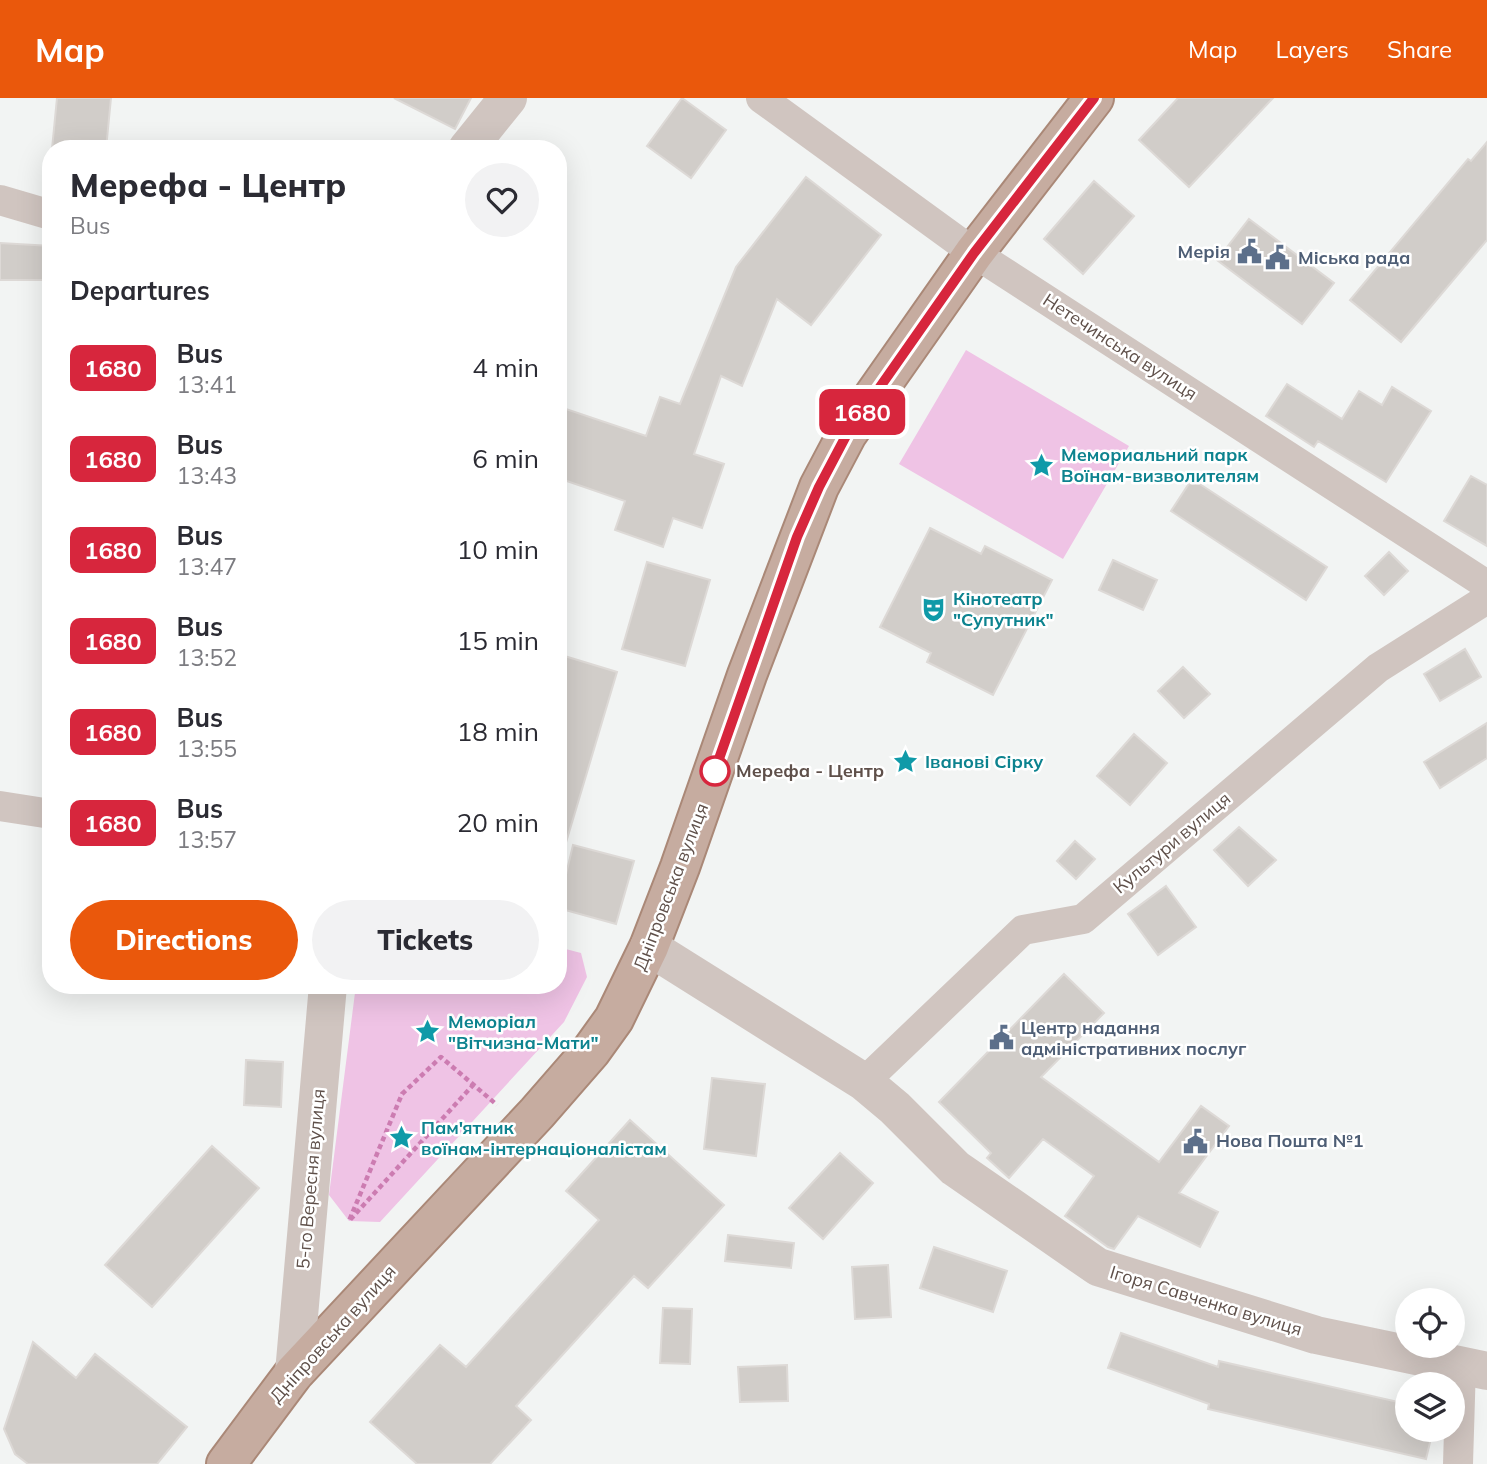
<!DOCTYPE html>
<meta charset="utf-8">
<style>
:root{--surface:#fff;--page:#f2f2f3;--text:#2b2b33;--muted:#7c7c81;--accent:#ea580c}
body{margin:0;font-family:Mulish,sans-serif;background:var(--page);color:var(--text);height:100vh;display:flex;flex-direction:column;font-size:26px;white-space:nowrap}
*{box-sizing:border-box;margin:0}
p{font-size:23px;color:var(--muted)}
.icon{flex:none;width:38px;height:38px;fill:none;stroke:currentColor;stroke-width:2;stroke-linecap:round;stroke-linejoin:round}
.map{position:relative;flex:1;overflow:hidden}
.details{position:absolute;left:42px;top:42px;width:525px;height:854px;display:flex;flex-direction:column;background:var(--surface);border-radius:28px;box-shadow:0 7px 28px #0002}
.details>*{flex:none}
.badge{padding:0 14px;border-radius:10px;font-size:24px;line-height:46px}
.controls{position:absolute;left:1395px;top:1190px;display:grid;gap:14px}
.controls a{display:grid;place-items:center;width:70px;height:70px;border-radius:50%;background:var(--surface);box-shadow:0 7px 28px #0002;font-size:35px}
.map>.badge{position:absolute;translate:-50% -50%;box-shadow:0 0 0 4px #fff}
h2{padding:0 28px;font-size:26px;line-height:63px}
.round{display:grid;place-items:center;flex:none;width:74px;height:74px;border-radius:37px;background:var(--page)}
.summary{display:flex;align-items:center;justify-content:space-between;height:119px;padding:0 28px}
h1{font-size:33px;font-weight:800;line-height:52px}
.button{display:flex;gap:14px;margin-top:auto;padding:14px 28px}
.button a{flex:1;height:80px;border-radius:42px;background:var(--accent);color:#fff;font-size:28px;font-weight:800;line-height:80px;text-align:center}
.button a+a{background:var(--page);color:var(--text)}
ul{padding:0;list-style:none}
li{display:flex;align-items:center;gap:21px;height:91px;padding:0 28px}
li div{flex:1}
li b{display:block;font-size:26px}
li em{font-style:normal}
li .badge{min-width:77px;font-weight:700;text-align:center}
header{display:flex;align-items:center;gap:42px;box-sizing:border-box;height:98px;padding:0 35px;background:var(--accent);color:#fff}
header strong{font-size:33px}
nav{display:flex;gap:38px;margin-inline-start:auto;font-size:24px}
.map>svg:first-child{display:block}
.green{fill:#efc3e5}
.building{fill:#d1cdc9;stroke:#ddd9d6;stroke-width:2}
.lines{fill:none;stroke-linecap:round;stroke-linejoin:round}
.trunk-casing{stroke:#a87;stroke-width:42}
.path{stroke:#cc7cb1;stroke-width:4.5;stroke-dasharray:5 3.5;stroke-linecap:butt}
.minor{stroke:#d0c5c0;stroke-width:30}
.tertiary{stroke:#d0c5c0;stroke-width:38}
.trunk{stroke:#c6aca0;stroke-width:38}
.line-casing{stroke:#fff;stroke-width:16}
.line{stroke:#d7263d;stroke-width:10}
.stop-dot{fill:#fff;stroke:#d7263d;stroke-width:3.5}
.labels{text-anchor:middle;stroke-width:5;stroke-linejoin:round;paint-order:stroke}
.service-label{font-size:18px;font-weight:bold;fill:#4e5e75;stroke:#fff;text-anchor:start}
.street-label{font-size:18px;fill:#5f504a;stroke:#fff}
.culture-label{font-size:18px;font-weight:bold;fill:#0d838f;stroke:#fff;text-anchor:start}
.stop-label{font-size:18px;font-weight:bold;fill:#5f504a;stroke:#fff;text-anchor:start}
</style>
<header>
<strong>Map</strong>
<nav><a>Map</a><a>Layers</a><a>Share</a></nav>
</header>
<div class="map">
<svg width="1487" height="1366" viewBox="0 0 1487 1366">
<rect width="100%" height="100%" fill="#f2f4f3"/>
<path class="green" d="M966,252L1129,348L1063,461L899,366Z
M558,849L581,855L587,879L564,924L380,1124L349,1123L329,1097L356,887H558Z"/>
<path class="building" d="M57,0H111L106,51H52Z
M394,0H471L455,31Z
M682,0L726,32L691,80L647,48Z
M1178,0H1273L1189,89L1139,42Z
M1487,44V142L1401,244L1350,202L1468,61L1471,63Z
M806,79L881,137L811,227L777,201L742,288L721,278L694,356L724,366L702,430L673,420L663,449L615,432L625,403L558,380V333L566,311L646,338L660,299L680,306L736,169Z
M1094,83L1134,118L1083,176L1044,141Z
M1249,121L1334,185L1302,226L1217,162Z
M0,145L51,148V182H0Z
M1287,286L1342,321L1359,293L1382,307L1392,289L1431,313L1386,384L1318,343L1314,349L1266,318Z
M1471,378L1487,387V448L1444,423Z
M1192,381L1327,469L1306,502L1171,413Z
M930,430L981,456L985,448L1052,482L993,597L927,564L931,555L880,529Z
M1389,454L1408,473L1384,497L1365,478Z
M1113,462L1157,482L1143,512L1099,492Z
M647,464L710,482L685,568L622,551Z
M1465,551L1481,579L1440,603L1424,576Z
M558,556L617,574L565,748L558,747Z
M1183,569L1210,596L1184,620L1158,593Z
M1487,625V660L1440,690L1424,664Z
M1134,636L1167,665L1130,707L1097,678Z
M1239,729L1276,762L1248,788L1214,752Z
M1075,743L1095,761L1076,781L1057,763Z
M573,747L634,763L616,826L558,810Z
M1166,788L1196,829L1158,857L1128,816Z
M1064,876L1104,915L1041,979L1159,1064L1201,1008L1229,1028L1179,1095L1218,1114L1200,1149L1138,1118L1114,1151L1108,1149L1065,1118L1094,1078L1043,1041L1009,1080L987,1060L991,1055L939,1004Z
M246,962L283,964L281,1009L244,1007Z
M712,980L765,986L756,1058L704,1051Z
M630,1022L724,1107L648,1190L634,1178L516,1308L531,1322L490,1366H417L370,1324L440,1247L466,1269L599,1122L566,1093Z
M212,1048L259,1090L152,1209L105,1167Z
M840,1055L873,1085L823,1141L789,1110Z
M728,1137L794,1145L791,1170L725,1163Z
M934,1149L1007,1173L993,1214L920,1190Z
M888,1167L891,1219L855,1221L852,1169Z
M663,1210L692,1211L690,1266L660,1265Z
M1121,1235L1218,1269L1219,1263L1407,1306V1332H1433L1426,1361L1208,1311L1209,1306L1108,1270Z
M33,1244L76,1280L95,1256L187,1329L157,1366H28L15,1356L4,1331Z
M787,1267L788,1303L740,1304L738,1269Z"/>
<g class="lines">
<defs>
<path id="trunk" d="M226,1366L294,1275L537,1015L591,953L614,921L649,849L680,769L747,577L819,389L847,336L974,155L1094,0"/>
</defs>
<use href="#trunk" class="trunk-casing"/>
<path class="path" d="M474,986L349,1123L402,996L441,959L497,1007"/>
<path class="minor" d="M761,0L974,155L1487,487
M0,102L51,117
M0,708L51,716
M864,984L1023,832L1083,821L1378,570L1487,501
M1458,1366L1461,1267"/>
<path class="tertiary" d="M467,51L508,0
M649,849L864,984L895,1010L955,1070L1098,1169L1316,1237L1487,1273
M294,1275L328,887"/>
<use href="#trunk" class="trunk"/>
</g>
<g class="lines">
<defs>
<path id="line" d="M714,675L797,439L819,389L847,336L974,155L1094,0"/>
</defs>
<use href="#line" class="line-casing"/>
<use href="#line" class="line"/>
</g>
<defs>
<symbol id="civic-bare" viewBox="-9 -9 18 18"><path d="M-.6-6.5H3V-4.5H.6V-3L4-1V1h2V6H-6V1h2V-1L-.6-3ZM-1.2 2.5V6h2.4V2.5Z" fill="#5c6f8a" stroke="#fff" stroke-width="2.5" paint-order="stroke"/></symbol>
<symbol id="sight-bare" viewBox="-9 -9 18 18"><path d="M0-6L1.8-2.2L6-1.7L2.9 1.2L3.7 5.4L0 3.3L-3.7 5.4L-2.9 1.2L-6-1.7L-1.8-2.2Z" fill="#0f9aa8" stroke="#fff" stroke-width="2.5" paint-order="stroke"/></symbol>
<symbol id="theatre-bare" viewBox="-9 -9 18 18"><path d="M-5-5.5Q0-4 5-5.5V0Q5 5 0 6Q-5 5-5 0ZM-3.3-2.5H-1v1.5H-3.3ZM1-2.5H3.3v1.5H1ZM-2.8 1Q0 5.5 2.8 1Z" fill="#0f9aa8" stroke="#fff" stroke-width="2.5" paint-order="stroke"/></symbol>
</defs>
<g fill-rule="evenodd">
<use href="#civic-bare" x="1232" y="136" width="35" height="35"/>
<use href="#civic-bare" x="1260" y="142" width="35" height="35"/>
<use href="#sight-bare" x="1024" y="350" width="35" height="35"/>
<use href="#theatre-bare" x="916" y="494" width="35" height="35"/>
<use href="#sight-bare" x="888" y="646" width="35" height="35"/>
<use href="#sight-bare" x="410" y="916" width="35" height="35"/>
<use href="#civic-bare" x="984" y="922" width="35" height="35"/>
<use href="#sight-bare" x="384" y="1022" width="35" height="35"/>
<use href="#civic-bare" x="1178" y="1026" width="35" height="35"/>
</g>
<circle class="stop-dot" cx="715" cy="673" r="14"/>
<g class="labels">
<g class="service-label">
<text x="1230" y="160" text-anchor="end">Мерія</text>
<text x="1298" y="166">Міська рада</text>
<text x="1021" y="936">Центр надання<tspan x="1021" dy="21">адміністративних послуг</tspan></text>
<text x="1216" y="1049">Нова Пошта №1</text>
</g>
<g class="street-label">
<text transform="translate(1120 249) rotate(33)" y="6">Нетечинська вулиця</text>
<text transform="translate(1172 745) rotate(-40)" y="6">Культури вулиця</text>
<text transform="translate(671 789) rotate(-69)" y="6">Дніпровська вулиця</text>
<text transform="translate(311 1081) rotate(-85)" y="6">5-го Вересня вулиця</text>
<text transform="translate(1206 1203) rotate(17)" y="6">Ігоря Савченка вулиця</text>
<text transform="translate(333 1236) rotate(-48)" y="6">Дніпровська вулиця</text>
</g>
<g class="culture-label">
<text x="1061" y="363">Мемориальний парк<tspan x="1061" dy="21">Воїнам-визволителям</tspan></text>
<text x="953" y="507">Кінотеатр<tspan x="953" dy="21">"Супутник"</tspan></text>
<text x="925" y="670">Іванові Сірку</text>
<text x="448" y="930">Меморіал<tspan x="448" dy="21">"Вітчизна-Мати"</tspan></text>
<text x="421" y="1036">Пам'ятник<tspan x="421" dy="21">воїнам-інтернаціоналістам</tspan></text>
</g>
<g class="stop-label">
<text x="736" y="679">Мерефа - Центр</text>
</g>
</g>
</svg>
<div class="controls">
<a><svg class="icon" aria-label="locate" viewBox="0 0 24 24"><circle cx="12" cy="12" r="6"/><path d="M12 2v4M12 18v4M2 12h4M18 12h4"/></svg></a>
<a><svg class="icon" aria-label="layers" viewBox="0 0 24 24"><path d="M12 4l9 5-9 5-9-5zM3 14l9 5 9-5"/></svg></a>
</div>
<b class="badge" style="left:862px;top:314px;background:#d7263d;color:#fff">1680</b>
<section class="details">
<div class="summary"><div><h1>Мерефа - Центр</h1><p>Bus</p></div><a class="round"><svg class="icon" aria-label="heart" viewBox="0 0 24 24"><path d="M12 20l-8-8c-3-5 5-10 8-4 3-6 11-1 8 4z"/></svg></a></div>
<h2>Departures</h2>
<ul>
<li><span class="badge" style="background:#d7263d;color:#fff">1680</span><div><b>Bus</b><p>13:41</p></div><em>4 min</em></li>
<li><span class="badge" style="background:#d7263d;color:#fff">1680</span><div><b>Bus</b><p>13:43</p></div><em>6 min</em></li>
<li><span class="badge" style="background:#d7263d;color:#fff">1680</span><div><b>Bus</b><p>13:47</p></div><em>10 min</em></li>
<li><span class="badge" style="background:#d7263d;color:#fff">1680</span><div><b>Bus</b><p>13:52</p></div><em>15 min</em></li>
<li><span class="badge" style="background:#d7263d;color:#fff">1680</span><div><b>Bus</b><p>13:55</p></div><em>18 min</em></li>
<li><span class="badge" style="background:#d7263d;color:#fff">1680</span><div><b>Bus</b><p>13:57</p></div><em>20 min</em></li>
</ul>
<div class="button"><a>Directions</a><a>Tickets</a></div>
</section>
</div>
